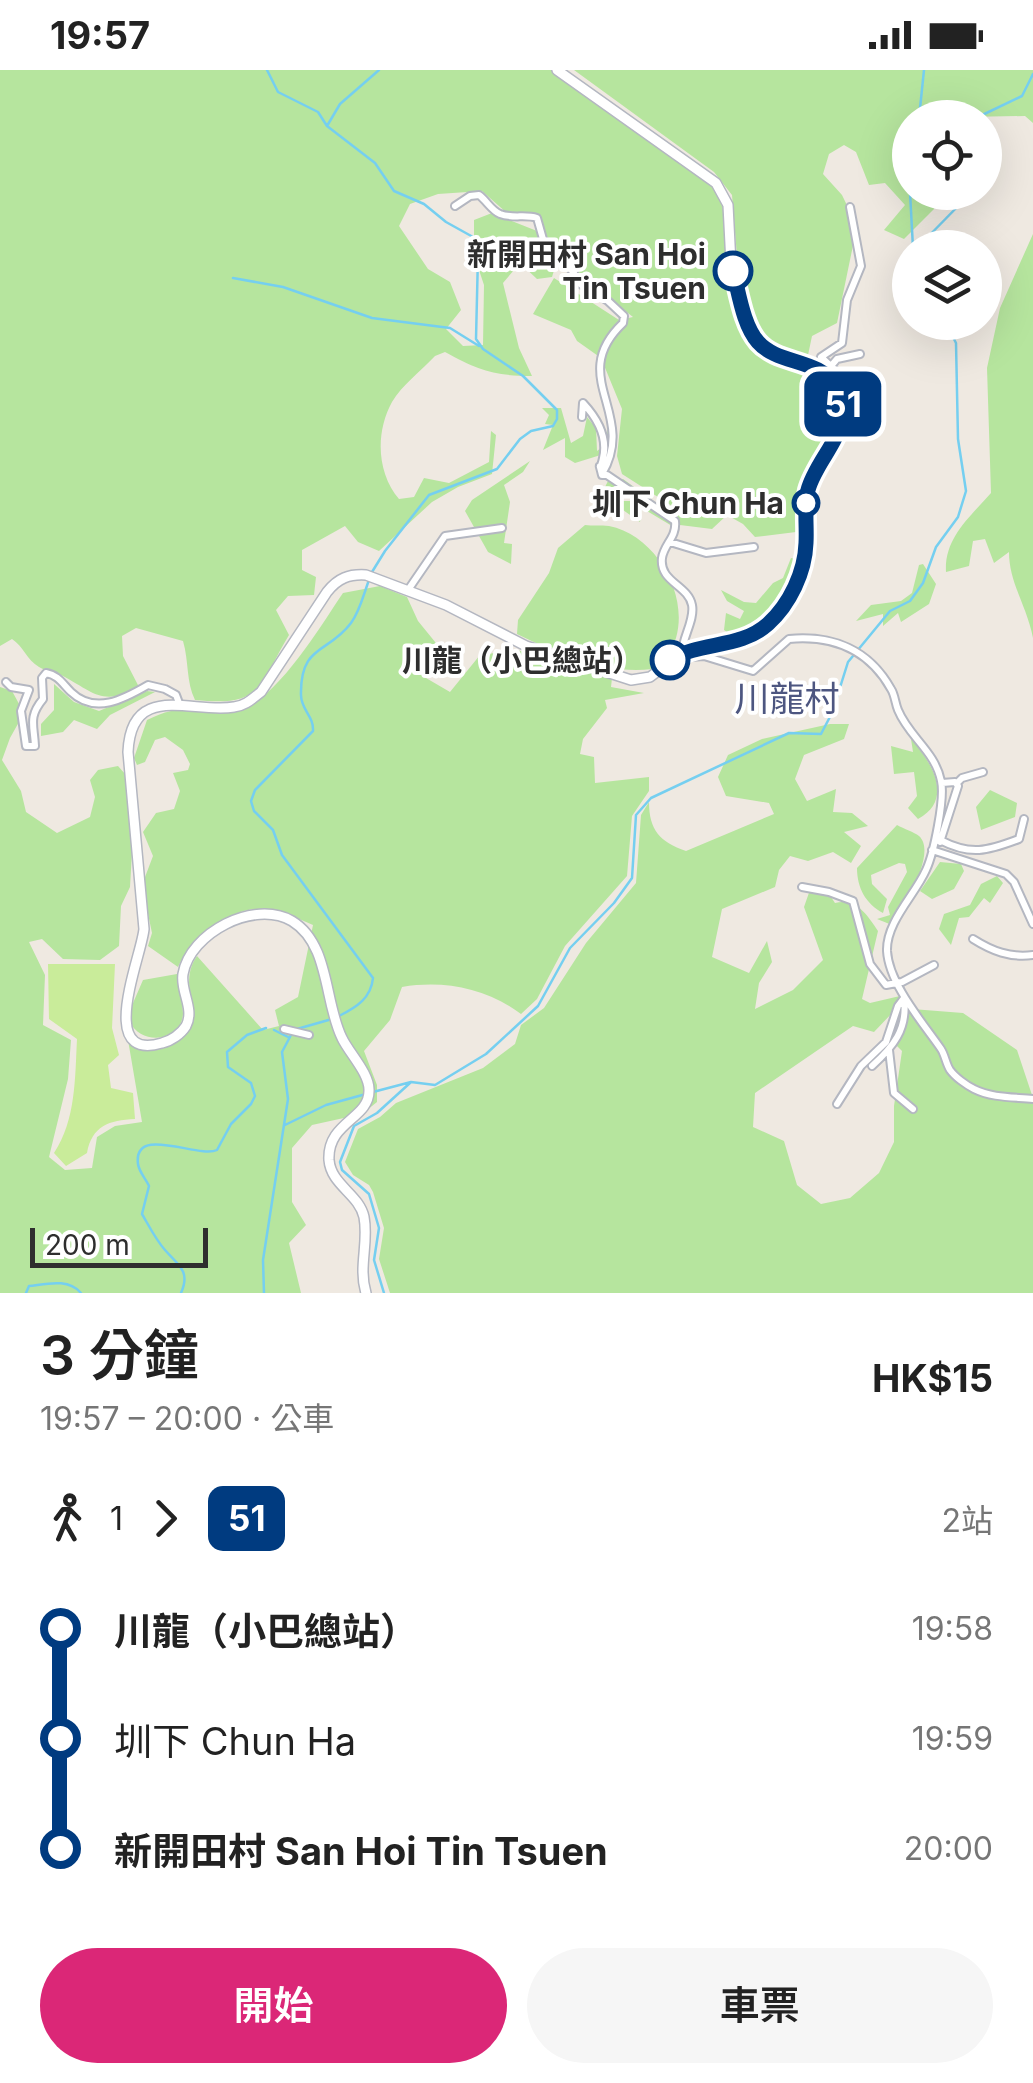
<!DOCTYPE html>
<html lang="zh-TW">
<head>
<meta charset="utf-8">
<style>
  body { margin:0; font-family:Inter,"Noto Sans TC",sans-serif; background:#f6f6f6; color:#222; height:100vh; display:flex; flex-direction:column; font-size:38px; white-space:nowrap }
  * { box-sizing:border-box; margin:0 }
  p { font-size:32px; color:#767676 }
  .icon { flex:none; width:55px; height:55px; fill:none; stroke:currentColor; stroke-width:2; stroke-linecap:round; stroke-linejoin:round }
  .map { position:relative; height:1223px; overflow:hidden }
  .side { display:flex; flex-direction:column; background:#fff; flex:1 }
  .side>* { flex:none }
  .badge { padding:0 20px; border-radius:15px; font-size:35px; line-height:65px }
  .controls { position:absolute; left:892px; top:30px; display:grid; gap:20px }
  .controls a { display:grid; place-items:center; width:110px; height:110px; border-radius:50%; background:#fff; box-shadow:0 10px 40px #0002; font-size:50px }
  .scale { position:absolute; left:30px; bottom:25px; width:178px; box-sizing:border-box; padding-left:10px; border:5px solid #2e2e2e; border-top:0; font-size:28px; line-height:35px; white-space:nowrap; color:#2e2e2e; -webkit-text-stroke:8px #fff; paint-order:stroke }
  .map>.badge { position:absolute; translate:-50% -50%; box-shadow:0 0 0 5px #fff }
  .legs { display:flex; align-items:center; gap:15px; height:110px; padding:0 40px; font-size:32px }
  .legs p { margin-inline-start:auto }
  .head { display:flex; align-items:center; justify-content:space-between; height:170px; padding:0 40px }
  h1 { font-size:55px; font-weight:600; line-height:75px }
  .button { display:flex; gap:20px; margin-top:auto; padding:20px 40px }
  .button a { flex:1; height:115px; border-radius:60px; background:#db2777; color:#fff; font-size:40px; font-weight:600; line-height:115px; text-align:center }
  .button a+a { background:#f6f6f6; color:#222 }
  ul { padding:0 40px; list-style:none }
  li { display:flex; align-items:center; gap:35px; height:110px; font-size:38px }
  li i { display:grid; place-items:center; width:15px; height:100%; margin:0 12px; background:currentColor }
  li i::after { content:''; width:25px; height:25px; margin:-12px; border:8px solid; border-radius:50%; background:#fff }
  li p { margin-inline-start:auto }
  li:first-child i { background:linear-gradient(#0000 50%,currentColor 0) }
  li:last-child i { background:linear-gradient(currentColor 50%,#0000 0) }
  .status { display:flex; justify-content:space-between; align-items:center; height:70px; padding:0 50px; background:#fff; direction:ltr }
  .status svg { height:28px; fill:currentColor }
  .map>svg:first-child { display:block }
  .green { fill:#b6e59e }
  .pitch { fill:#c9ec9a }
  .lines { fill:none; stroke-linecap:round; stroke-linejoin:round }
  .stream { stroke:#75cff0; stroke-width:2.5 }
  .street-casing { stroke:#b4b7c1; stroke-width:10 }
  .secondary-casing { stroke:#b4b7c1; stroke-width:12 }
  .street { stroke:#fff; stroke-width:6 }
  .secondary { stroke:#fff; stroke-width:9 }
  .line-1-casing { stroke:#fff; stroke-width:22 }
  .line-1 { stroke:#003b80; stroke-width:15 }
  .stop-1-dot { fill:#fff; stroke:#003b80; stroke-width:5 }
  .labels { text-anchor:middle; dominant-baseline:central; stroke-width:8; stroke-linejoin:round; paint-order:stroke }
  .stop-label { font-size:30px; font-weight:bold; fill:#2e2e2e; stroke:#fff; text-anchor:end }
  .quarter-label { font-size:35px; fill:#4d5680; stroke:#fff }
</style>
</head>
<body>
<div class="status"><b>19:57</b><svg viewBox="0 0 49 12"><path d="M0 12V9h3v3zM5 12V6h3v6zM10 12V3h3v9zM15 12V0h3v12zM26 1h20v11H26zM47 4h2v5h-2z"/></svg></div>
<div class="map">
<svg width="1033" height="1223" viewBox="0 0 1033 1223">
  <rect width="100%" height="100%" fill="#efe9e1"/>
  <!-- green -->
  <path class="green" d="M0 0H556L707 110C732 138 721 156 727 190 730 214 740 242 750 264 764 298 819 297 842 331L838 354 804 412 796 462 755 467 743 454 727 445 712 459 680 455 672 436 622 404 617 386 622 339 601 288 577 271 571 260 533 244 554 208 619 250 633 247 601 222V209L586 214 569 186 548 169 539 145 508 144 482 121 438 124 410 134 399 156 428 199 450 212 461 240 446 259 463 276 483 275 484 215 474 185V150L492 143 537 161 556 194 552 207 537 209 520 193 503 213 519 278 532 306C494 306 478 300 445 282L435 286C422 300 402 315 392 332 375 363 377 403 399 429L414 427 424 408 449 413 489 392 491 361 496 365 492 404 458 417 432 432 379 481 358 472 345 456 302 480V500L316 507 314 525 288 526 276 540 289 565C258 617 262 637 195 630 186 612 189 591 183 571L136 558 122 566 123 586 140 619C99 635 97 624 61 605 54 601 45 601 39 597 27 590 23 576 12 569L0 576Z
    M574 0H1033V53L1025 46 910 48V122L938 123 934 139 904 169 884 160 905 135 885 113 869 115 856 82 844 75 829 84 823 104 842 125 857 156 837 253 812 266 807 290 771 275 760 262 737 186 732 125 714 102Z
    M1033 164V568C1027 536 1009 513 1009 482L994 493 985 469 973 471 969 496 946 502C944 468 970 447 991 423L987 298 1000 238Z
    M542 338H561L571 373 583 366 587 347 596 358 597 381 606 374 608 355 611 367 607 383 575 393 565 387V368L543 380 553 355 545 354 549 345Z
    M530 391 523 402 504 415 510 432 504 473 512 474 511 494 488 482 465 441 472 430Z
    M612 403 613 415 623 409 659 435 672 456 642 438 640 452 623 440 621 431H632L624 420 605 417Z
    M585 455C592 456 601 455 609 456 655 465 689 523 676 568 673 579 659 590 652 599 608 605 557 584 517 564L518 550 549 503 558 478Z
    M791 488 800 490C792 527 765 550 734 567L724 560 726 543 740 549 744 541 727 531 721 520 744 532 756 533 773 513 783 508Z
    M923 494 936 514 929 534 901 552 898 543 883 556V544L856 551 871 535 901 531 912 523 919 495Z
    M380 516 407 527 418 551 440 578 426 608 450 622 480 585 517 580 612 608 611 617 644 623 605 630 607 638 583 669 580 684 594 687 595 713 649 707V721L632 746 627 806 565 876 537 929 521 944C486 918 444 910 402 917L390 950 364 981 377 1015V1032L362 1044 312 1055 292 1078V1132L306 1155 289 1173 301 1223H0V617L12 621 24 643 10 668 2 690 21 721 26 742 57 763 90 747 95 727 90 710 98 700 118 696 126 705 132 782 130 817 121 836 119 876 100 890 63 889 42 869 29 872 45 905 43 955 71 970 68 1009 49 1087 65 1100 92 1098 97 1067 115 1056 142 1052 128 970C139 979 152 983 166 977 216 959 173 919 197 886L263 960 279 956 275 940 298 927 313 855C265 833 243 831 203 866 193 876 184 884 178 897L148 876 152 863 142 815 153 786 143 762 156 743 174 739 180 721 173 703 188 700 190 694 183 680 165 667 155 670 145 692 137 695 134 688 147 650C187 631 193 643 232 641 272 639 321 555 343 523Z
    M54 614 74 632 99 641 147 621 155 622 110 645 97 659 74 650 63 662 41 666V654L54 640Z
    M830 654H849L844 669 804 685 795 709 807 731 836 719 833 742 852 743 868 756 844 762 861 776 851 793 833 782 808 791 790 786 779 800 775 817 722 839 712 887 749 903 767 871 772 892 759 913 755 939 793 920 823 890 804 837 811 817 827 821 835 833C857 828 867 845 878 861L862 929 870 933 900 926 894 941 874 962 853 956 755 1023 753 1057 784 1071 797 1115 821 1134 850 1128 879 1103 894 1072V1036L902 981 885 964 912 939 963 943 1017 980 1033 1028V1223H390L379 1189 384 1158 373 1122 369 1115 353 1105 345 1092 358 1059 380 1047 396 1033 483 998 515 974 521 955 544 938 586 873 636 813 641 745 649 732C649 760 660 772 686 781L774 744 769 733 726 726 718 707 728 685 762 669Z
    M911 669C931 691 955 729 918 749L908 738 917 726 914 702 894 704 891 676 913 682Z
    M990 720 1017 733 1015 747 981 760 976 737Z
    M897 755C904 759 914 762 919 766 938 783 902 839 892 855L877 849 890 845 888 837 907 802 905 794 899 793 871 805 872 814 887 829 883 843C866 834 857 818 857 798Z
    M940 792 961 794 964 801 954 819 932 829 920 821Z
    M997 806 1003 813 990 833 984 828 969 847 959 848 951 875 939 859 944 844 970 835 981 814Z
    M177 904C177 918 183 931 183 944 181 973 140 975 130 952V940L143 910Z"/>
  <!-- pitch -->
  <path class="pitch" d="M48 894H115L112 958 119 985 108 995 111 1018 133 1023 135 1049C109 1050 92 1056 87 1083L66 1096 54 1083C76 1050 75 1008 77 969L49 949Z"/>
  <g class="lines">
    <!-- stream -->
    <path class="stream" d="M267 0 278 22 318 42 327 56 375 93 394 121 424 134 446 152 473 167 478 185 476 269 483 279 523 306 557 340V349L553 356 531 361 520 369 497 399 429 425 385 481 372 502
      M919 48 924 0
      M976 48 1022 26 1033 4
      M327 56 340 34 379 0
      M910 93V119
      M910 122 913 178
      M917 178 965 129V122
      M233 208 283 217 372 248 450 258 479 276
      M339 946C357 937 371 928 373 908L282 785 273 760 254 741 251 731 255 720 313 661C314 646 301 640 301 625 300 574 328 584 351 553 360 541 364 523 369 510
      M297 959 332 949
      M274 960 288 967
      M373 1022 411 1012 435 1015 486 984 538 936 570 878 614 833 632 808 636 745 651 728 789 663 821 664 832 643 848 592 890 541 910 531 923 513 936 477 958 447 966 421 958 369 956 273 945 252
      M285 1055 326 1035 366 1024
      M26 1223 29 1216C47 1214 68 1208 81 1223
      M181 1223C191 1201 178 1195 165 1180 156 1170 149 1156 142 1144L149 1116C146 1109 139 1102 138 1094 133 1054 199 1089 217 1080L231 1054 251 1034 255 1026 251 1013 228 997 227 982 247 965 266 958
      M264 1223 263 1190 288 1029 282 982 291 965
      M384 1223 374 1190 379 1158 369 1124 342 1100 340 1092 354 1056 377 1043 410 1013"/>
    <!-- street casing -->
    <g class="street-casing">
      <path id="street" d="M455 136 470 126 479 125C487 131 491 140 500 144 513 149 525 144 537 148L543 169 574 203 572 209 608 231 624 246 623 253C566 307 638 343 602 404
        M831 296 837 289 860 284
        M840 320 834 299 821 287 842 273 847 230 861 196 850 137
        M582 347 583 333C596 347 608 367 603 388 600 404 598 388 602 405H607L675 451C677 467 664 474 662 488 659 512 688 515 692 535 695 550 682 568 682 583L690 587 704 586 753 601 789 569C833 565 869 580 891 619 895 625 895 633 898 640 909 667 935 681 941 711 945 728 934 783 926 800 915 825 886 852 887 881 889 914 923 953 941 979 945 985 946 994 950 1000 955 1007 966 1015 974 1019 992 1028 1013 1027 1033 1029
        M670 472 706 483 754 477
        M408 520 445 466 502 458
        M6 612 11 617 29 620 21 641 26 676H35C34 655 28 647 43 629L42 608 46 603C58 605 62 613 71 622 95 645 124 629 148 615L165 619 176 625 179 633
        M957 713 962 708 983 702
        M940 770C971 786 987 781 1019 769L1024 749
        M940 772 958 716 955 712 942 713
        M932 780 1006 804 1014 812 1033 854
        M802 817 829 822 853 831 870 894 886 915 902 912 934 895
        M973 869C992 881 1010 888 1033 885
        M284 959 309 965
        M889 980 894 1023 913 1039
        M872 996C893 977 908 959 904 929
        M837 1034 861 996 886 972 898 936 904 928"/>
    </g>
    <!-- secondary casing -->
    <g class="secondary-casing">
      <path id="secondary" d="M366 1223C358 1197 369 1173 364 1147 359 1124 331 1115 329 1090 327 1052 369 1049 369 1021 370 1004 349 983 342 968 324 932 330 874 292 851 254 829 190 863 183 904 180 921 195 939 186 956 181 964 171 971 162 973 95 993 142 885 144 859L128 682C131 611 192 644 234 637 245 636 252 629 261 622L327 522C338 508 349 504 366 505L446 535 526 576 631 610 650 607 682 583 744 569 773 550 801 502 806 483 808 420 815 402 840 360 843 336 839 321 825 304 768 280 755 268 731 194 728 135 716 113 557 0"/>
    </g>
    <!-- street -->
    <use href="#street" class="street"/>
    <!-- secondary -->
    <use href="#secondary" class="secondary"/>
  </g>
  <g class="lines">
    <!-- line-1 casing -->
    <g class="line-1-casing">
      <path id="line-1" d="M670 590C701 571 740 579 768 554 790 534 805 502 806 473 807 455 804 437 808 420 817 385 861 354 836 316 818 288 778 295 758 272 743 255 739 223 733 201"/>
    </g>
    <!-- line-1 -->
    <use href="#line-1" class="line-1"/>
  </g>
  <!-- markers -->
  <g class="stop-1-dot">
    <circle cx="733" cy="201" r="18"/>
    <circle cx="806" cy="433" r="12"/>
    <circle cx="670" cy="590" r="18"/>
  </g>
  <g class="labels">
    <!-- stop labels -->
    <g class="stop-label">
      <text x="706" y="184">新開田村 San Hoi<tspan x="706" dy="34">Tin Tsuen</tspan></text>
      <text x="784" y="433">圳下 Chun Ha</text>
      <text x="642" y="590">川龍（小巴總站）</text>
    </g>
    <!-- quarter labels -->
    <g class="quarter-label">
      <text x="787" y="628">川龍村</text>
    </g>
  </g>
</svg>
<div class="controls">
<a><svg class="icon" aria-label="locate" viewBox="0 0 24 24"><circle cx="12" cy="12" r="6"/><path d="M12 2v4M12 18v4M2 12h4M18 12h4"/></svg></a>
<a><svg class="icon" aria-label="layers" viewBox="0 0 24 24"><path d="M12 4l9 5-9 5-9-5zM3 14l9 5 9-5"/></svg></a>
</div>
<div class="scale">200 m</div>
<b class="badge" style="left:843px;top:334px;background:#003b80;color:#fff">51</b>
</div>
<section class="side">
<div class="head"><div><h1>3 分鐘</h1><p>19:57 – 20:00 · 公車</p></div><b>HK$15</b></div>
<div class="legs"><svg class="icon" aria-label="walk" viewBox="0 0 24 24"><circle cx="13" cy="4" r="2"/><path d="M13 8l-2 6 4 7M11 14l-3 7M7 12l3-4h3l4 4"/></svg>1<svg class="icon" aria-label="forward" viewBox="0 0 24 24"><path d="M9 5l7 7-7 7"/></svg><b class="badge" style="background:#003b80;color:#fff">51</b><p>2站</p></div>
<ul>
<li><i style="color:#003b80"></i><b>川龍（小巴總站）</b><p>19:58</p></li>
<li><i style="color:#003b80"></i><span>圳下 Chun Ha</span><p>19:59</p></li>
<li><i style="color:#003b80"></i><b>新開田村 San Hoi Tin Tsuen</b><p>20:00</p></li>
</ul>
<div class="button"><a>開始</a><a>車票</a></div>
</section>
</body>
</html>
